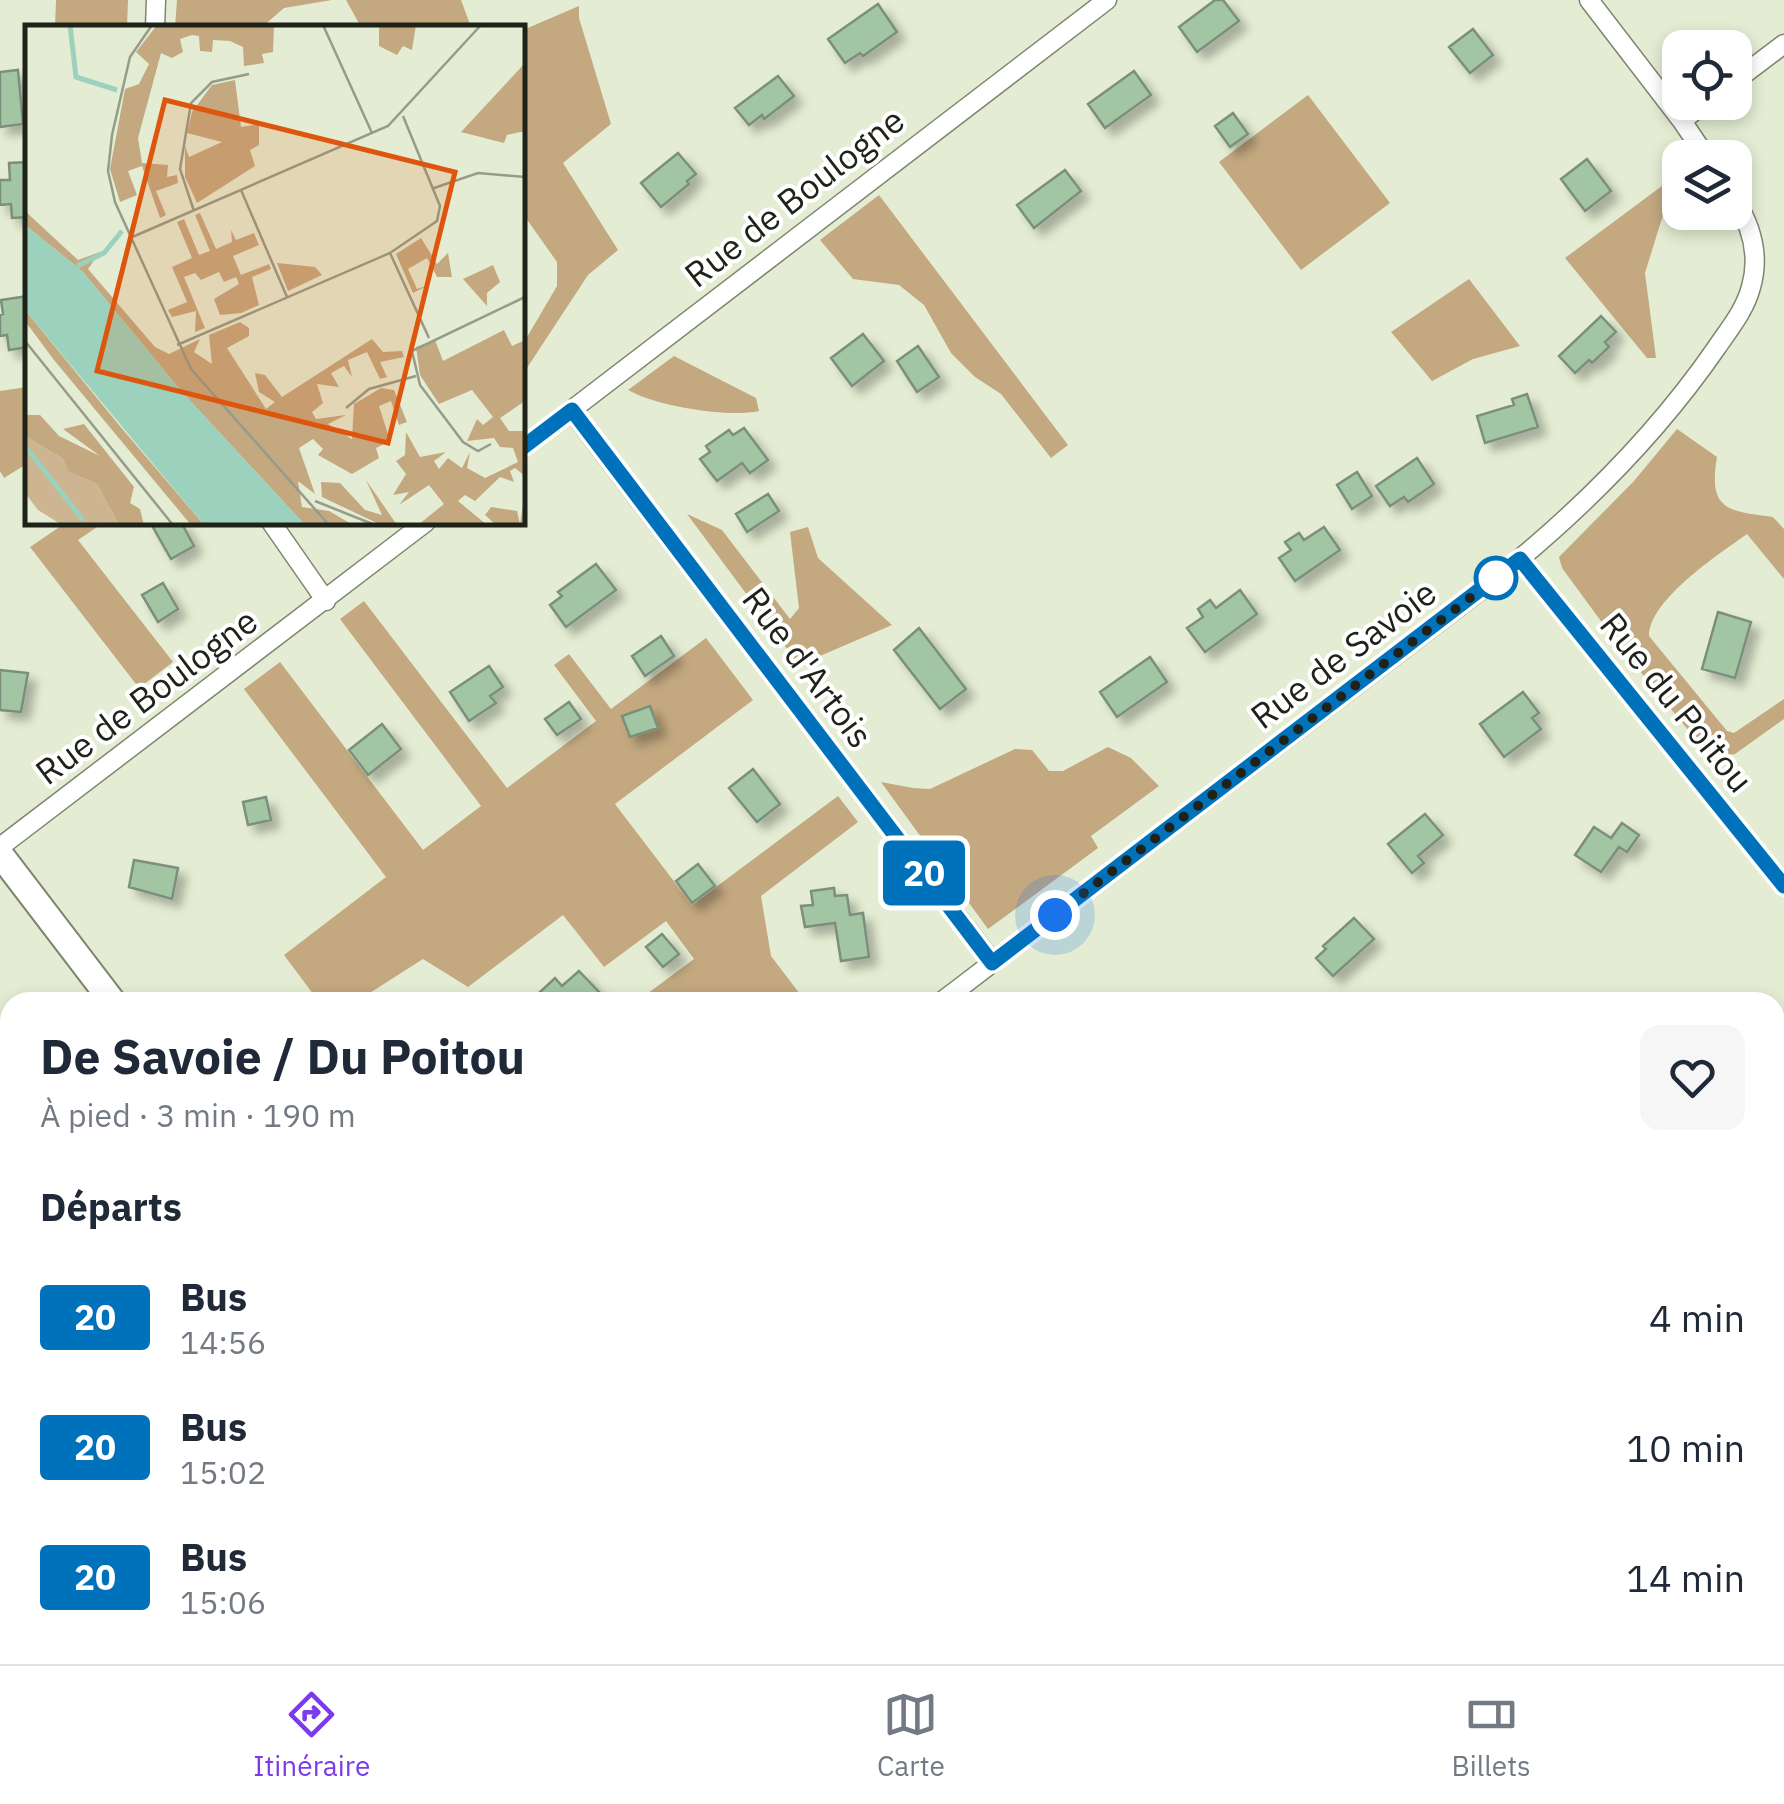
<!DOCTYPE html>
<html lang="fr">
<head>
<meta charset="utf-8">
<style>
  body { margin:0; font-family:"IBM Plex Sans",sans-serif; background:#f6f6f7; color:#1f2937; height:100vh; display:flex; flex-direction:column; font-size:38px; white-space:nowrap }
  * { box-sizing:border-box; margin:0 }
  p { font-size:32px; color:#747a83 }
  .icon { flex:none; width:55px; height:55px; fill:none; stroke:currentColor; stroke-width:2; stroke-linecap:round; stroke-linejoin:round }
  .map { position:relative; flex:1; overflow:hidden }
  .panel { position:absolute; left:0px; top:992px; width:1785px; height:672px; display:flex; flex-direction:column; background:#fff; border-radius:30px 30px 0 0; box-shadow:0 5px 15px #0003 }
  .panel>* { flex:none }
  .badge { padding:0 20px; border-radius:8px; font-size:35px; line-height:65px }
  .controls { position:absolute; left:1662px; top:30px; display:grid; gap:20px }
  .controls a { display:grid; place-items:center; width:90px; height:90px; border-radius:20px; background:#fff; box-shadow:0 5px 15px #0003; font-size:50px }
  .you { position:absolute; width:50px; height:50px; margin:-25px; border:8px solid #fff; border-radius:50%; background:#1a73e8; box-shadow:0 0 0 15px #1a73e833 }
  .map>.badge { position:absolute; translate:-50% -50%; box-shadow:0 0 0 5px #fff }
  h2 { padding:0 40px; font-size:38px; line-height:90px }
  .round { display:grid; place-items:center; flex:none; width:105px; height:105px; border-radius:20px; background:#f6f6f7 }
  .summary { display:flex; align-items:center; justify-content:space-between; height:170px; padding:0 40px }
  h1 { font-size:48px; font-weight:700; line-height:75px }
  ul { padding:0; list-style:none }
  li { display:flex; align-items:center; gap:30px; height:130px; padding:0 40px }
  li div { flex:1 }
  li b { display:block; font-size:38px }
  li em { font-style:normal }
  li .badge { min-width:110px; font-weight:700; text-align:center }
  .tab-bar { display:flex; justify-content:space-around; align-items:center; height:140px; border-top:2px solid #e0e1e3; background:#fff; font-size:28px; color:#747a83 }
  .tab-bar a { display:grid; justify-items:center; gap:5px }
  .tab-bar .active { color:#7c3aed }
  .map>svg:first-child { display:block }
  .forest { fill:#c3a880 }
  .water { fill:#9cd2bd }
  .building { fill:#a2c6a3; stroke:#7b8f7c; stroke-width:2.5; filter:url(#shadow) }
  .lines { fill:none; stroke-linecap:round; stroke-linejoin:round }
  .street-casing { stroke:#7e866e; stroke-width:21 }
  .secondary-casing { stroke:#7e866e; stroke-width:29 }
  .street { stroke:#fff; stroke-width:18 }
  .secondary { stroke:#fff; stroke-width:25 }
  .line-casing { stroke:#fff; stroke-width:22 }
  .line { stroke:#0072bc; stroke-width:15 }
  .walk { stroke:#1f2219; stroke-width:10; stroke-dasharray:0 18 }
  .stop-dot { fill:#fff; stroke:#0072bc; stroke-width:5 }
  .labels { text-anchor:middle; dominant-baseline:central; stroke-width:8; stroke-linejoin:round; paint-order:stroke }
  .street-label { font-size:35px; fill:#1f2219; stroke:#fff }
  .inset-river { fill:none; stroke:#9cd2bd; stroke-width:5 }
  .inset-road { fill:none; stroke:#959c89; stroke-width:2.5 }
  .view { fill:#de560d; fill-opacity:0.15; stroke:#de560d; stroke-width:5 }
  .inset-edge { fill:none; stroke:#1f2219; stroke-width:5 }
</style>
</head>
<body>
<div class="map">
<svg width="1784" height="1664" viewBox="0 0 1784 1664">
  <defs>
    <filter id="shadow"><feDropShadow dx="8" dy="8" stdDeviation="5" flood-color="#0004"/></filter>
  </defs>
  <rect width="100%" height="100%" fill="#e4edd3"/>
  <!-- forest -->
  <path class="forest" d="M56 0H128L127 27H55Z
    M177 0H332L284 8 262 27H175Z
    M346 0H461L471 27H361Z
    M579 6V18L611 124 563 163 618 250 588 275 523 374V344L557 286V262L523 214V30Z
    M1308 95 1390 203 1301 270 1219 162Z
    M1670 180 1673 183 1645 273 1656 358H1647L1565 258Z
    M879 195 1068 445 1051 458 1001 394 975 377 951 353 924 305 899 285 853 279 820 240Z
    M1469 279 1520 346 1473 359 1432 381 1391 332Z
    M674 356 756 398 759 411C727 418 656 406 628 390Z
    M27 387V467L25 465 4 478 0 471V391Z
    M1677 429 1717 457C1708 510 1727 511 1773 517L1784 529V579L1747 534C1719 554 1649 600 1649 636L1727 731 1734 733 1784 699V719L1735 754 1711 758 1617 643 1562 568 1559 557 1634 481Z
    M687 514 722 530 790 619 799 608 790 532 808 527 818 558 892 625 799 665Z
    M60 523H103L78 540 173 662 139 688 30 547 61 526Z
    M364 601 507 788 596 721 554 665 569 654 611 709 706 638 753 700 615 804 692 905 838 796 858 822 761 896 771 956 806 1002H636L694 959 666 921 604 967 563 915 468 987 423 959 362 998 364 1002H319L284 955 386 877 244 689 280 662 423 850 481 806 340 619Z
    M1108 747 1131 758 1159 786 1091 836 1098 848 988 929 881 782 913 788 930 789 1015 749 1032 750 1049 771H1063Z
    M1775 1619 1784 1633V1650L1769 1664H1575V1655H1775Z
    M510 1655H1436L1448 1664H517Z"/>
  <!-- water -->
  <path class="water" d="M0 1292 10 1300V1655H510L517 1664H0Z"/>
  <!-- building -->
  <path class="building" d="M1215 0H1223L1239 21 1197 52 1179 27Z
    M878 4 897 32 863 56 860 53 845 63 828 39Z
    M1473 29 1493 55 1470 73 1449 47Z
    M18 70 23 124 0 127V72Z
    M1134 71 1151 95 1105 128 1088 104Z
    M778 76 794 96 764 119 762 115 749 125 735 108Z
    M1233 113 1248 134 1230 147 1215 126Z
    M678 153 696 174 687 181 689 184 661 207 641 183Z
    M1587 159 1611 191 1585 211 1561 179Z
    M28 162V217L12 218 11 204 0 205V180H10L9 163Z
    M1065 170 1081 191 1034 228 1017 205Z
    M28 296V347L9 350 7 335 0 336V315L3 314 1 300Z
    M1601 316 1616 332 1605 342 1609 347 1592 363 1589 360 1575 373 1559 356Z
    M863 334 884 361 852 386 831 358Z
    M918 346 939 377 917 392 897 361Z
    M1527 394 1538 427 1485 443 1477 416 1514 405 1512 399Z
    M744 428 768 460 750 473 742 463 717 481 700 459 710 452 706 446 729 430 733 435Z
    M1417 458 1434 484 1408 502 1404 497 1390 506 1376 486Z
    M1357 472 1372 496 1352 509 1337 485Z
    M768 494 779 511 747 532 736 514Z
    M150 522H181L194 546 171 559Z
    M1324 527 1340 550 1295 581 1279 558 1291 550 1285 542 1299 533 1304 540Z
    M596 564 616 590 566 627 550 605 562 596 558 592Z
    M163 583 178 609 158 622 142 595Z
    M1240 590 1257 614 1205 652 1187 628 1203 617 1198 609 1210 600 1216 608Z
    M1718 612 1751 622 1735 678 1702 669Z
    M919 628 966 689 940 709 894 650Z
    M661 636 674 656 645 676 632 656Z
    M1150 657 1167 682 1117 717 1100 692Z
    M489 666 503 687 490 696 496 703 469 721 450 692Z
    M0 670 28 673 21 712 0 710Z
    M1523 692 1539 713 1532 718 1541 729 1504 757 1480 724Z
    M569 702 581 719 557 735 545 719Z
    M650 706 658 728 630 737 622 716Z
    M382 724 401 749 368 775 349 750Z
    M753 769 780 804 757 822 729 788Z
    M266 797 271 820 248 825 243 802Z
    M1425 814 1443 835 1418 856 1424 863 1412 873 1388 844Z
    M1622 823 1639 835 1627 852 1619 847 1601 872 1575 855 1594 827 1611 838Z
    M134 860 178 868 172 899 129 887Z
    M698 864 715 886 692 903 676 881Z
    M834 888 835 896 847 895 850 915 863 913 869 957 841 961 835 923 805 927 801 906 813 905 811 891Z
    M1354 918 1374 939 1333 976 1316 958 1326 949 1323 946Z
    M662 934 679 954 663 967 646 947Z
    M579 971 599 992 588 1002H545L547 1000 540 992 555 978 562 986Z"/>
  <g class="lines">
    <!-- street casing -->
    <g class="street-casing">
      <path id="street" d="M1589 0 1682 121 1707 158
        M155 28 156 0
        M1735 81 1784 44
        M1682 121 1706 102
        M571 410 993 963
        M522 448 1107 0
        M271 522 326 601
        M1520 559 1784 886
        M0 847 426 522
        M941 1002 1494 580C1579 512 1655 437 1717 347 1730 328 1745 310 1751 287 1760 256 1752 227 1735 200
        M1775 1272 1784 1267"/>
    </g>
    <!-- secondary casing -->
    <g class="secondary-casing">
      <path id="secondary" d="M0 854 113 1002
        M712 1655 724 1664"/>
    </g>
    <!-- street -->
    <use href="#street" class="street"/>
    <!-- secondary -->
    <use href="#secondary" class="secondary"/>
  </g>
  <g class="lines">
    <!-- line casing -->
    <g class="line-casing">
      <path id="line" d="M522 448 572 410 992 963 1520 559 1784 886"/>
    </g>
    <!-- line -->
    <use href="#line" class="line"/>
    <!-- walk -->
    <path class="walk" d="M1055 915 1496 578"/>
  </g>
  <!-- markers -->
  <circle class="stop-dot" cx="1496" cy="578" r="20"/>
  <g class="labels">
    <!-- street labels -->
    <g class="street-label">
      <text transform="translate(794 197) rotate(-38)">Rue de Boulogne</text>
      <text transform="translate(1343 654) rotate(-37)">Rue de Savoie</text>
      <text transform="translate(808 667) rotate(53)">Rue d'Artois</text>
      <text transform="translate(146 696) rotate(-37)">Rue de Boulogne</text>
      <text transform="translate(1677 702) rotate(51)">Rue du Poitou</text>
    </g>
  </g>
  <!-- overview -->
  <g transform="translate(25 25)">
    <rect width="500" height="500" fill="#e4edd3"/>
    <path d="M0 411 37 433 44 447 72 459 94 500H37L13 485 0 468Z" fill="#cdb592"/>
    <path d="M132 0H249L248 27 237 29 239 38 219 41 218 22 205 16 188 15 187 27 175 26 174 11 167 10 155 14 158 27 147 33 136 28 113 113 117 138 143 140 142 152 152 150 153 158 131 166 141 190 135 193 117 141 103 146 112 170 95 177 85 144 100 64 114 59 124 39 111 27ZM354 0H391L387 25 378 21 372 30 354 21ZM500 38V106L482 110 479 118 436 107ZM210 55 216 102 234 99V120L225 125 230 141 172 178 160 152V121L164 132 197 117 162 108 167 87 187 60ZM0 186 53 235 75 227 63 244 130 322 144 329 175 314 169 327 187 339 184 310 215 297 224 303V311L202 323 241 384 250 377 234 367 230 348 240 350 257 372 347 314 358 327 377 326 379 332 355 337 362 352 355 354 342 327 323 335 327 352 319 341 306 348 314 362 292 359 298 378 287 387 291 394 321 390 303 399 327 414 329 379 356 363 369 365 382 397 374 400 366 376 354 381 365 416 351 423 354 433 327 449 293 430 298 424 288 414 274 423 290 469 273 456 277 482 304 486 328 500H280L157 367 57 246 0 200ZM175 188 191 224 207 217 206 205 211 215 229 208 234 220 208 231 216 250 244 239 246 244 227 252 234 280 216 288 195 290 189 274 214 259 211 252 199 257 194 247 176 255 170 248 159 252 180 303 170 307 171 286 147 292 143 285 162 277 147 242 167 233 152 197 159 194 174 230 185 226 170 190ZM396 213 412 239 423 228 427 252H412L402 233 383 244 392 264 404 260 388 268 371 229ZM252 238 290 242 297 250 263 266ZM468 240 475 257 462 268V281L438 254ZM0 285 94 400 179 500H166L29 335 0 296ZM479 305 487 321 498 316 500 306V376L475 393 484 406H500V451L490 443 485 446 489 457 475 452 450 476 440 470 433 476 462 500H393L419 479 404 460 374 480 384 467 368 470 381 449 371 436 380 430 381 407 395 432 421 427 409 436 414 444 423 433 437 443 445 427 442 443 460 453 493 437 488 423 475 422 469 413 442 416 452 394 458 400 468 392 447 365 414 379 395 350 391 322 410 315 418 336ZM0 390H15L34 411 75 431 38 404 59 399 109 462 105 478 115 484 119 500H94L72 459 44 447 37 433 0 411ZM341 455 372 500H356L297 472 296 457 315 458 340 485 357 490ZM500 468V500H471L460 490 466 482 492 486 495 499Z" fill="#c3a880"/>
    <path d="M0 200 57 246 157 367 280 500H179L0 285Z" fill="#9cd2bd"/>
    <path class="inset-river" d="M45 0 51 52 92 65M52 241 79 228 97 206M0 421 58 495"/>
    <path class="inset-road" d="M127 0 105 32 87 110 83 146 90 177 166 344 304 500M298 0 347 108M409 163 453 148 500 152M216 165 262 272M169 186 155 144 166 78 187 57 224 49M105 213 363 101 456 0M365 228 404 313M0 316 148 500M152 320 365 228 412 196 415 181 378 91M321 383 344 364 391 351M466 419 453 426 438 417 395 360 387 326 500 272M290 476 350 500"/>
    <path class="view" d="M140 75 430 147 363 418 72 346Z"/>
    <rect width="500" height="500" class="inset-edge"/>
  </g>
</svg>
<div class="controls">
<a><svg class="icon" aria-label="locate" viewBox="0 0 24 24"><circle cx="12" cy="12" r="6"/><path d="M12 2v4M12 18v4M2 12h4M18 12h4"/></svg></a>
<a><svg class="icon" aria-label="layers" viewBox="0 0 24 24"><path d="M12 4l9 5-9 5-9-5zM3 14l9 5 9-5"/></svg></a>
</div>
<div class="you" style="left:1055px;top:915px"></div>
<b class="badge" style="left:924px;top:873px;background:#0072bc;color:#fff">20</b>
<section class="panel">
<div class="summary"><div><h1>De Savoie / Du Poitou</h1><p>À pied · 3 min · 190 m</p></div><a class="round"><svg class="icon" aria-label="heart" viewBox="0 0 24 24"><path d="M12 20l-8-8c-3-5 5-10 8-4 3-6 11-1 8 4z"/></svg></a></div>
<h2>Départs</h2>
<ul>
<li><span class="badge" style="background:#0072bc;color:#fff">20</span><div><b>Bus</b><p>14:56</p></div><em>4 min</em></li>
<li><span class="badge" style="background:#0072bc;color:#fff">20</span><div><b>Bus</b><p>15:02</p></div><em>10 min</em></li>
<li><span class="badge" style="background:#0072bc;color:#fff">20</span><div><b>Bus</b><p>15:06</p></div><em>14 min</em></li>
</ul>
</section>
</div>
<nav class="tab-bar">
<a class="active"><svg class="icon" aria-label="directions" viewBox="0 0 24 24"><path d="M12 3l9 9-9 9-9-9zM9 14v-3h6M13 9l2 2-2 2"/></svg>Itinéraire</a>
<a><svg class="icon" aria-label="map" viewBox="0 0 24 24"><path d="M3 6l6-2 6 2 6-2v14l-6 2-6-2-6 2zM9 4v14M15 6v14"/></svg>Carte</a>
<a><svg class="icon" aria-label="tickets" viewBox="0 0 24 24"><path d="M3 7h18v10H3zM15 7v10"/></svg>Billets</a>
</nav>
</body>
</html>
